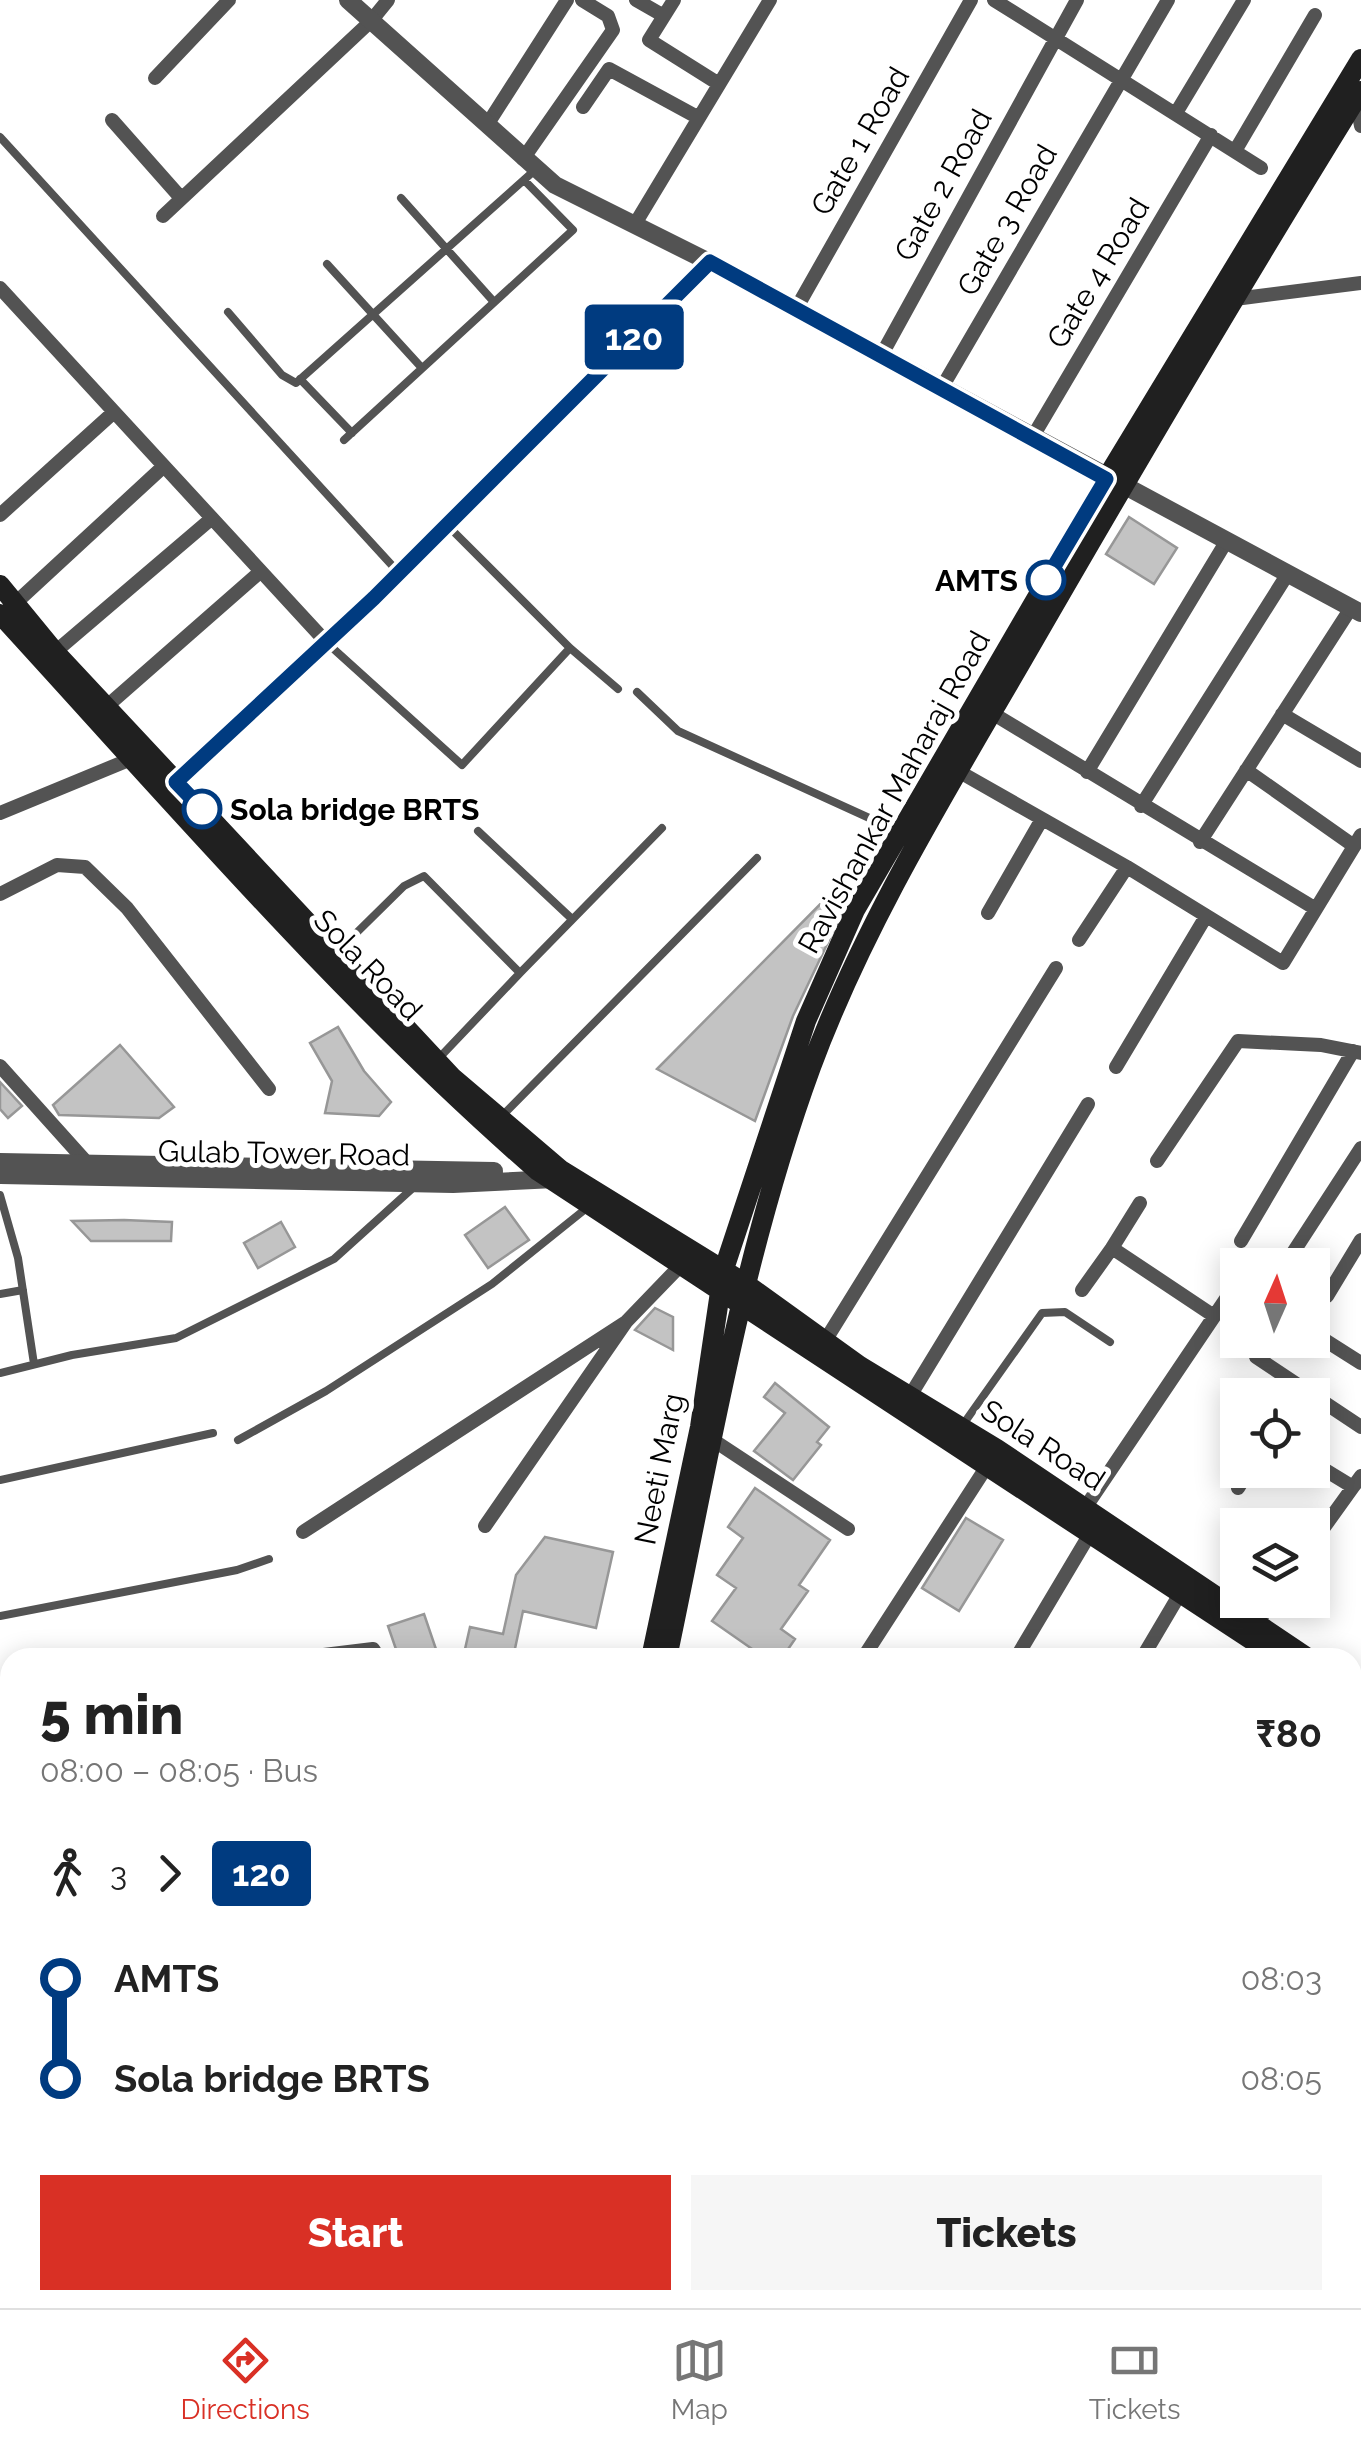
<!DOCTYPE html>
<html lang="en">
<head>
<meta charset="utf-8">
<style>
  body { margin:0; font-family:Raleway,sans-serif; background:#f6f6f6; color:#222; height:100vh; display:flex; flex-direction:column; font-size:38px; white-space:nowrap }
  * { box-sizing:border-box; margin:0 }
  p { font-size:32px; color:#767676 }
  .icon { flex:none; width:55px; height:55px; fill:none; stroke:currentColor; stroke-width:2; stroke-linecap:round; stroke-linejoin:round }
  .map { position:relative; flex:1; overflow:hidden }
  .side { position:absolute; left:0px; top:1648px; width:1362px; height:662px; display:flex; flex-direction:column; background:#fff; border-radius:30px 30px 0 0; box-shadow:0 5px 25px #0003 }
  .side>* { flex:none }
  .badge { padding:0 20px; border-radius:8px; font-size:35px; line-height:65px }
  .needle { width:65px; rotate:3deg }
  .tools { position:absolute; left:1220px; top:1248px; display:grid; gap:20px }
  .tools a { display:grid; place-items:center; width:110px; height:110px; border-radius:0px; background:#fff; box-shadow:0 5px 25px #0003; font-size:50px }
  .map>.badge { position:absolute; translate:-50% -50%; box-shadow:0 0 0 5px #fff }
  .legs { display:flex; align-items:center; gap:15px; height:110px; padding:0 40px; font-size:32px }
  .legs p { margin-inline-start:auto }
  .overview { display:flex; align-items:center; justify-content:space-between; height:170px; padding:0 40px }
  h1 { font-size:55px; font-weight:800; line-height:75px }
  .primary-button { display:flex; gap:20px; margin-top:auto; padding:20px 40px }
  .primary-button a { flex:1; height:115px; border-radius:0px; background:#d93025; color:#fff; font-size:40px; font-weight:800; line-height:115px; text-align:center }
  .primary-button a+a { background:#f6f6f6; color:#222 }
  ul { padding:0 40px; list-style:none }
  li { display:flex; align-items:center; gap:35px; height:100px; font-size:38px }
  li i { display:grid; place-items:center; width:15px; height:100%; margin:0 12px; background:currentColor }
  li i::after { content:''; width:25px; height:25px; margin:-12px; border:8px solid; border-radius:50%; background:#fff }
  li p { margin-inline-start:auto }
  li:first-child i { background:linear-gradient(#0000 50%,currentColor 0) }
  li:last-child i { background:linear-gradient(currentColor 50%,#0000 0) }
  .dock { display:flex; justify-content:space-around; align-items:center; height:140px; border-top:2px solid #e0e0e0; background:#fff; font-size:28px; color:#767676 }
  .dock a { display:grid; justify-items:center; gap:5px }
  .dock .on { color:#d93025 }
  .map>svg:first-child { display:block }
  .building { fill:#c3c3c3; stroke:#979797; stroke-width:2.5 }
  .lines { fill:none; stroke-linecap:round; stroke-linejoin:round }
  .service { stroke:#535353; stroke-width:8 }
  .minor { stroke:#535353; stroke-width:14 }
  .tertiary { stroke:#535353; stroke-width:18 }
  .secondary { stroke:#202020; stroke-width:20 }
  .line-1-casing { stroke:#fff; stroke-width:22 }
  .line-1 { stroke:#003b80; stroke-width:15 }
  .stop-1-dot { fill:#fff; stroke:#003b80; stroke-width:5 }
  .labels { text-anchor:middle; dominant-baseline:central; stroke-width:10; stroke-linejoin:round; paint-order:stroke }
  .street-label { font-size:30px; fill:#000; stroke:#fff }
  .stop-label { font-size:30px; font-weight:bold; fill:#000; stroke:#fff; text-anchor:end }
</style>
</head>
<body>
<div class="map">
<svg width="1361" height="2308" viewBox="0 0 1361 2308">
  <rect width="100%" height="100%" fill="#fff"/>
  <!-- building -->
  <path class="building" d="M1129 517 1177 548 1154 584 1106 554Z
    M852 872 859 877 793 1016 755 1121 657 1069Z
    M338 1027 364 1071 391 1102 379 1116 325 1113 332 1081 310 1043Z
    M120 1045 174 1107 159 1118 59 1115 53 1105Z
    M0 1082 22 1106 8 1118 0 1109Z
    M505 1207 529 1240 488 1268 465 1235Z
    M124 1220 172 1222 171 1241H91L72 1221Z
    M281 1222 295 1247 258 1268 244 1243Z
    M655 1308 673 1317V1350L635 1330Z
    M775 1383 829 1427 817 1442 821 1445 793 1480 754 1451 785 1413 764 1397Z
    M755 1488 830 1540 799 1585 808 1591 781 1629 795 1639 782 1658H765L712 1621 736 1588 717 1575 743 1538 728 1527Z
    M966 1518 1003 1540 959 1611 922 1588Z
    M545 1537 613 1552 596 1628 523 1611 513 1658H463L470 1627 503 1634 516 1575Z
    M424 1614 439 1658H399L388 1626Z"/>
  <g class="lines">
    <!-- service -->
    <path class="service" d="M0 137 399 573
      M401 198 494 302
      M327 264 421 367
      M228 312 282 375 296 383 535 170
      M300 379 352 433
      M344 440 573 230 525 181
      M448 526 570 648 618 689
      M327 643 462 765 570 648
      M637 692 678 731 900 832
      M478 831 572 919
      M336 953 404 886 424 876 520 973 440 1057
      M520 973 662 828
      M500 1118 757 858
      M0 1195 18 1258 34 1364
      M0 1294 23 1290
      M0 1373 72 1355 176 1338 334 1259 415 1186
      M962 1426 1042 1313 1065 1312 1110 1342
      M238 1440 326 1391 492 1284 588 1207
      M0 1480 213 1433
      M0 1616 237 1570 269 1559
      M607 2308 610 2300"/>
    <!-- minor -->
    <path class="minor" d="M636 0 664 16 674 0
      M994 0 1261 168
      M664 16 649 40 719 84
      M155 78 229 0
      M1356 99 1361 126
      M583 107 609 69 699 118
      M1176 113 1244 0
      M112 120 181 198
      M487 125 567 0
      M1235 151 1315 15
      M523 159 613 30 608 16 582 0
      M163 216 371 21 388 0
      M635 224 770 0
      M0 288 327 643
      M1235 299 1361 283
      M796 309 971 0
      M881 356 1077 0
      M941 389 1168 0
      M1032 438 1211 135
      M0 515 114 412
      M22 597 164 466
      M55 652 211 519
      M106 707 260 572
      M992 713 1316 909
      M1282 714 1361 761
      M1246 770 1354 846
      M958 771 1127 867 1079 940
      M1087 772 1226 542
      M1141 806 1287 575
      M0 813 131 759
      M1200 842 1351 608
      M1127 867 1283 963 1361 835
      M0 894 57 865 85 867 127 908 269 1089
      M988 913 1042 819
      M0 1066 88 1164
      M1116 1067 1205 918
      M1157 1161 1238 1041 1321 1045 1361 1053
      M1241 1241 1353 1051
      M1112 1248 1140 1203
      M1285 1265 1361 1148
      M1082 1290 1112 1248 1214 1316
      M1327 1296 1361 1240
      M1312 1332 1361 1363
      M825 1341 1056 968
      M1256 1357 1361 1427
      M910 1396 1088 1104
      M1227 1409 1238 1415
      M713 1440 848 1529
      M1312 1462 1353 1487 1361 1476
      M1238 1488 1249 1470
      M1085 1508 1238 1281
      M485 1526 626 1322 681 1265
      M303 1532 626 1322
      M1312 1544 1353 1487
      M1257 1623 1273 1600
      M299 1658 373 1649 379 1658
      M863 1658 989 1463
      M1016 1658 1091 1532
      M1142 1658 1181 1592
      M0 1718 10 1715
      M0 2016 10 2021
      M0 2257 10 2241
      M1352 2297 1361 2263
      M865 2308 868 2300
      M1006 2308 1013 2300
      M1114 2308 1120 2300
      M1228 2308 1233 2300"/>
    <!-- tertiary -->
    <path class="tertiary" d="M348 0 555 185 717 266 1361 613
      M169 788 374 598 710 262
      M0 1162 494 1171
      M0 1175 453 1184 555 1179
      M896 2300 907 2308"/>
    <!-- secondary -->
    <path class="secondary" d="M0 585 55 652 452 1077 561 1170 746 1284 860 1366 997 1449 1308 1658
      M0 614C174 804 343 1001 538 1171L1279 1658
      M651 1658 700 1427 723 1272 806 1021 855 910 1106 479 1361 59
      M667 1658C709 1459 741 1258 811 1067 864 924 947 790 1023 659 1133 468 1245 278 1361 91
      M1352 1691 1361 1697
      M1352 1714 1361 1721
      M369 2308 374 2300
      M387 2308 392 2300"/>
  </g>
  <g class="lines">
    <!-- line-1 casing -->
    <g class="line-1-casing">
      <path id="line-1" d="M202 809 176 782 374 598 710 262 1106 479 1046 580"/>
    </g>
    <!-- line-1 -->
    <use href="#line-1" class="line-1"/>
  </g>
  <!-- markers -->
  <g class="stop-1-dot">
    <circle cx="1046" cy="580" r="18"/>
    <circle cx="202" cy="809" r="18"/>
  </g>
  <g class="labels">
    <!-- street labels -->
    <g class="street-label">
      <text transform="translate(860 141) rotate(-60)">Gate 1 Road</text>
      <text transform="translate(943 185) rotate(-61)">Gate 2 Road</text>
      <text transform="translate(1007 220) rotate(-60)">Gate 3 Road</text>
      <text transform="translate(1098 273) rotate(-59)">Gate 4 Road</text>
      <text transform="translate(894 792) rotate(-61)">Ravishankar Maharaj Road</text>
      <text transform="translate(368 965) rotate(46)">Sola Road</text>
      <text transform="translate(284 1153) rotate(1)">Gulab Tower Road</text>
      <text transform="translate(1043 1445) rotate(33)">Sola Road</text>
      <text transform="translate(659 1469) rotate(-79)">Neeti Marg</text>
    </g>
    <!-- stop labels -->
    <g class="stop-label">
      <text x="1018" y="580">AMTS</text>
      <text x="230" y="809" text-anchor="start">Sola bridge BRTS</text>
    </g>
  </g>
</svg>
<div class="tools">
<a><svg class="needle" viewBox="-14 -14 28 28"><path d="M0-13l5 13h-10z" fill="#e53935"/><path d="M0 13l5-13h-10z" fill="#767676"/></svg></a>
<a><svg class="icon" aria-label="locate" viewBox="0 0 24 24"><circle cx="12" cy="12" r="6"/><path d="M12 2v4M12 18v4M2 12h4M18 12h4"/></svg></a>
<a><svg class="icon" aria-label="layers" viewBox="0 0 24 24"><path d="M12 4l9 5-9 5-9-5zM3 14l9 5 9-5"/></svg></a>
</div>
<b class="badge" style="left:634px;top:337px;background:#003b80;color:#fff">120</b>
<section class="side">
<div class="overview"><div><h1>5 min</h1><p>08:00 – 08:05 · Bus</p></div><b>₹80</b></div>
<div class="legs"><svg class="icon" aria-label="walk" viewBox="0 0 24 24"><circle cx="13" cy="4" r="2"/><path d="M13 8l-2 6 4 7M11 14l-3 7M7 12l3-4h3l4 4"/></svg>3<svg class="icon" aria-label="forward" viewBox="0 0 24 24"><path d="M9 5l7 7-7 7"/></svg><b class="badge" style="background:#003b80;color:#fff">120</b></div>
<ul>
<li><i style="color:#003b80"></i><b>AMTS</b><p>08:03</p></li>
<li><i style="color:#003b80"></i><b>Sola bridge BRTS</b><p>08:05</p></li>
</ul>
<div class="primary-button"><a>Start</a><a>Tickets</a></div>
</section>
</div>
<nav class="dock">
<a class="on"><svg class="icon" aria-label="directions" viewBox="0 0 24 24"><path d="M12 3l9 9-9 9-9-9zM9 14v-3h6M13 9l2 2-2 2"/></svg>Directions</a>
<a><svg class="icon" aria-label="map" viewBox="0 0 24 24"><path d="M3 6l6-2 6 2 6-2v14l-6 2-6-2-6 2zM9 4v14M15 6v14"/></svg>Map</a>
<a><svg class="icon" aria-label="tickets" viewBox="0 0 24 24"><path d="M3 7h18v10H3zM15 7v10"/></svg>Tickets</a>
</nav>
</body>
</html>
